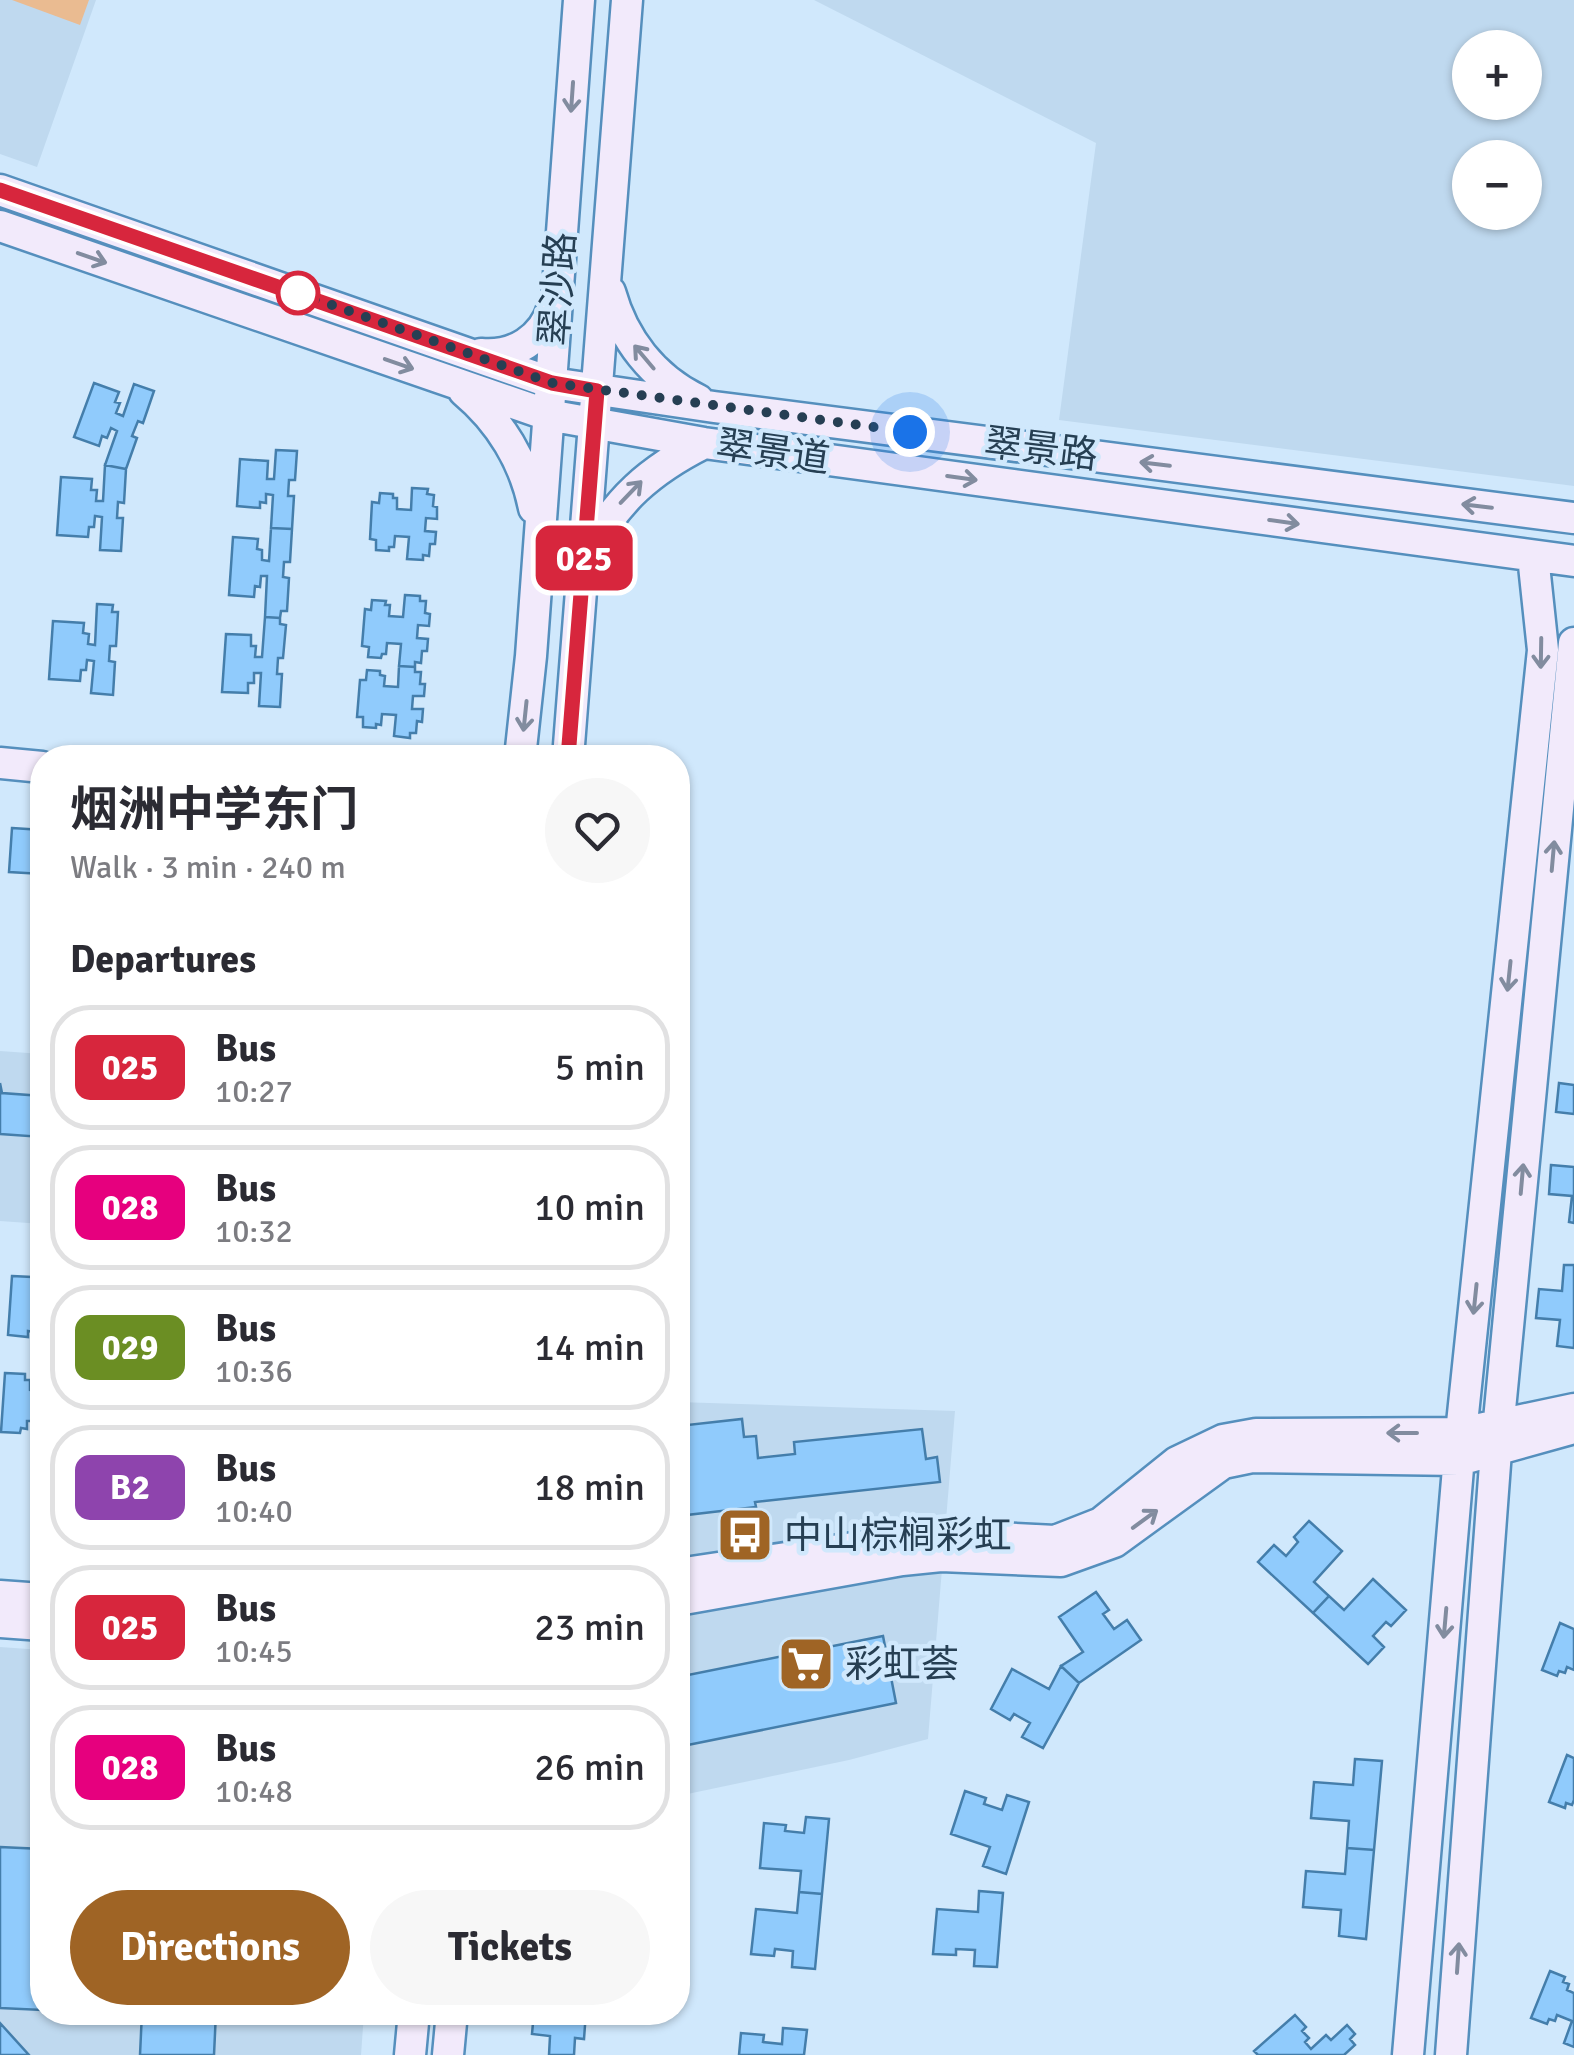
<!DOCTYPE html>
<html lang="en">
<head>
<meta charset="utf-8">
<style>
  body { margin:0; font-family:Signika,"Noto Sans SC",sans-serif; background:#f7f7f7; color:#2b2b33; height:100vh; display:flex; flex-direction:column; font-size:38px; white-space:nowrap }
  * { box-sizing:border-box; margin:0 }
  p { font-size:32px; color:#7c7c81 }
  .icon { flex:none; width:55px; height:55px; fill:none; stroke:currentColor; stroke-width:2; stroke-linecap:round; stroke-linejoin:round }
  .map { position:relative; flex:1; overflow:hidden }
  .sheet { position:absolute; left:30px; top:745px; width:660px; height:1280px; display:flex; flex-direction:column; background:#fff; border-radius:40px; box-shadow:0 2px 8px #0004 }
  .sheet>* { flex:none }
  .badge { padding:0 20px; border-radius:15px; font-size:35px; line-height:65px }
  .controls { position:absolute; left:1452px; top:30px; display:grid; gap:20px }
  .controls a { display:grid; place-items:center; width:90px; height:90px; border-radius:50%; background:#fff; box-shadow:0 2px 8px #0004; font-size:50px }
  .you { position:absolute; width:50px; height:50px; margin:-25px; border:8px solid #fff; border-radius:50%; background:#1a73e8; box-shadow:0 0 0 15px #1a73e833 }
  .map>.badge { position:absolute; translate:-50% -50%; box-shadow:0 0 0 5px #fff }
  h2 { padding:0 40px; font-size:38px; line-height:90px }
  .round { display:grid; place-items:center; flex:none; width:105px; height:105px; border-radius:52px; background:#f7f7f7 }
  .summary { display:flex; align-items:center; justify-content:space-between; height:170px; padding:0 40px }
  h1 { font-size:48px; font-weight:700; line-height:75px }
  .primary-button { display:flex; gap:20px; margin-top:auto; padding:20px 40px }
  .primary-button a { flex:1; height:115px; border-radius:60px; background:#9f6425; color:#fff; font-size:40px; font-weight:700; line-height:115px; text-align:center }
  .primary-button a+a { background:#f7f7f7; color:#2b2b33 }
  ul { padding:0; list-style:none }
  li { display:flex; align-items:center; gap:30px; height:125px; margin:0 20px 15px; padding:0 20px; border:5px solid #e1e1e2; border-radius:40px }
  li div { flex:1 }
  li b { display:block; font-size:38px }
  li em { font-style:normal }
  li .badge { min-width:110px; font-weight:700; text-align:center }
  .map>svg:first-child { display:block }
  .built { fill:#bfd9ef; fill-rule:evenodd }
  .green { fill:#eabb91 }
  .building { fill:#90cbfc; stroke:#447eab; stroke-width:2.5 }
  .lines { fill:none; stroke-linecap:round; stroke-linejoin:round }
  .secondary-casing { stroke:#558fbd; stroke-width:35 }
  .secondary { stroke:#f2eafb; stroke-width:30 }
  .oneway { stroke:#828c9f }
  .line-casing { stroke:#fff; stroke-width:22 }
  .line { stroke:#d7263d; stroke-width:15 }
  .walk { stroke:#263f53; stroke-width:10; stroke-dasharray:0 18 }
  .stop-dot { fill:#fff; stroke:#d7263d; stroke-width:5 }
  .labels { text-anchor:middle; dominant-baseline:central; stroke-width:9; stroke-linejoin:round; paint-order:stroke }
  .street-label { font-size:38px; fill:#263f53; stroke:#d0e8fc }
  .poi-label { font-size:38px; fill:#263f53; stroke:#d0e8fc; text-anchor:start }
</style>
</head>
<body>
<div class="map">
<svg width="1574" height="2055" viewBox="0 0 1574 2055">
  <rect width="100%" height="100%" fill="#d0e8fc"/>
  <!-- built -->
  <path class="built" d="M0 0H96L37 167 0 154Z
    M814 0H1574V486L1059 420 1096 143ZM1470 48H1525V102H1470ZM1470 158H1525V212H1470Z
    M0 1051 42 1054V1224L0 1221Z
    M678 1402 955 1411 928 1739 849 1760 678 1796Z
    M0 1647 42 1650V2012L364 2013 361 2055H0Z"/>
  <!-- green -->
  <path class="green" d="M12 0H89L80 25Z"/>
  <!-- building -->
  <path class="building" d="M94 383 119 392 115 402 120 403 116 413 123 416 134 384 154 391 143 423 138 421 132 436 137 438 126 469 105 465 117 431 111 428 107 438 102 436 99 446 74 437Z
    M276 450 297 451 295 480H289L288 496H294L292 529 271 528 273 495 266 494V503L260 502V508L237 506 240 459 268 461 267 479H274Z
    M105 465 126 469 124 503 118 502 117 518H123L121 551 100 550 102 517 95 516 94 527H89L88 537 57 535 61 477 92 479 91 490H97L96 501H103Z
    M412 488 428 489 427 494 434 495 433 506 437 507V519L426 518 425 531 436 532 435 544H430L429 556 423 555V560L407 559 409 537 395 536 394 547H389V551L376 550V540L370 539 372 502 379 503 380 493 393 494V498H397V509L411 510Z
    M271 528 292 529 290 562H284L283 577 289 578 287 611H281L280 618 265 617 267 576H261L260 587 255 586 254 597 229 595 233 537 258 539 257 549 262 550V560L269 561Z
    M405 595 420 596V601H426L425 613 430 614 429 626 418 625 417 638 428 639 427 651H422L421 663 415 662V667L399 666 401 644 387 643 386 654H382L381 658 368 657 369 647 362 646 365 609 371 610 372 600 386 601 385 605H390L389 616 403 617Z
    M97 604 113 605 112 612H118L116 646H110L109 661 115 662 113 695 91 693 94 661 87 660 86 670H81L80 681 49 679 53 621 84 623 83 633 89 634 88 644 95 645Z
    M265 617 280 618V624L286 625 283 658H278L277 674H282L280 707 259 706 261 673H254V683H248V693L222 692 226 634 251 635V646H256L255 657H262Z
    M399 666 415 667V672H421L420 684H425L424 696H413L412 709H423L422 722 417 721 416 733H410V738L394 736 396 715 382 714 381 725 376 724V728L363 727V717H357L360 680H366L367 670 380 671V675L385 676 384 686 398 687Z
    M12 828 42 830V874L9 872Z
    M36 858 42 859V917L32 916Z
    M0 1083 2 1093 42 1096V1137L0 1134Z
    M1559 1083 1574 1085V1114L1556 1112Z
    M1551 1165 1574 1167V1223L1569 1222 1572 1196 1549 1194Z
    M1564 1265H1574V1348L1557 1346 1560 1320 1536 1318 1539 1289 1562 1291Z
    M12 1276 32 1277V1283H38L37 1291H42V1318L40 1322H35L34 1332 28 1331V1337L8 1335Z
    M5 1373 25 1374V1380H30V1390L41 1395 42 1375V1454L37 1453 40 1413 33 1412V1421H27V1429L21 1428 20 1433 1 1432Z
    M742 1419 744 1437 756 1436 758 1458 795 1454 794 1442 922 1429 926 1459 937 1457 940 1482 755 1502 756 1507 678 1516V1426Z
    M1309 1521 1342 1551 1314 1582 1329 1596 1313 1613 1258 1562 1274 1545 1286 1556 1298 1542 1294 1537Z
    M1373 1579 1406 1610 1391 1626 1386 1622 1373 1636 1384 1647 1368 1664 1313 1613 1329 1596 1344 1610Z
    M1096 1592 1109 1610 1103 1614 1114 1629 1127 1620 1141 1640 1079 1683 1061 1666 1083 1652 1059 1617Z
    M1560 1623 1574 1629V1670L1567 1667 1565 1673 1559 1671 1557 1676 1542 1670Z
    M883 1636 896 1703 678 1747V1677Z
    M1061 1666 1079 1683 1043 1748 1022 1737 1030 1723 1014 1714 1010 1720 991 1709 1012 1669 1049 1689Z
    M1567 1755 1574 1758V1800L1572 1805 1566 1803 1565 1808 1549 1802Z
    M1355 1759 1382 1761 1374 1850 1347 1848 1349 1821 1311 1818 1314 1782 1353 1785Z
    M965 1791 986 1798 984 1804 1002 1810 1007 1795 1029 1802 1006 1874 983 1866 990 1847 951 1834Z
    M806 1817 829 1819 822 1894 799 1892 801 1871 760 1868 764 1823 786 1825 785 1831 804 1833Z
    M0 1847 42 1849V2010L0 2008Z
    M1347 1848 1374 1850 1366 1939 1339 1936 1341 1910 1303 1907 1306 1871 1345 1874Z
    M979 1891 1003 1893 997 1967 974 1966 975 1950 956 1949V1955L933 1954 937 1909 978 1912Z
    M799 1892 822 1894 815 1969 792 1967 793 1951 775 1949 774 1956 751 1954 756 1909 797 1913Z
    M1550 1971 1565 1977 1563 1982 1569 1984 1567 1990 1574 1993V2047L1564 2043 1572 2021 1557 2015 1555 2021 1549 2019 1547 2024 1531 2018Z
    M142 2012H216L214 2055H140Z
    M534 2012H586L584 2039 575 2038 574 2055H549L550 2036 532 2034Z
    M1295 2015 1306 2027 1302 2031 1309 2038 1305 2042 1311 2049 1326 2035 1331 2040 1347 2025 1355 2034 1350 2039 1355 2045 1344 2055H1258L1254 2051Z
    M0 2023 29 2055H0Z
    M783 2028 807 2030 804 2055H739L741 2033 764 2035 763 2042 782 2044Z"/>
  <g class="lines">
    <!-- secondary casing -->
    <g class="secondary-casing">
      <path id="secondary" d="M0 190 552 383 714 407 1574 518
        M0 226 548 415 704 443 1574 561
        M610 292C623 339 653 378 698 400
        M481 354C514 357 543 339 553 307
        M464 391C500 421 525 462 534 508
        M589 555C613 501 652 469 704 443
        M520 758 531 656 579 0
        M568 758 627 0
        M0 763 42 767
        M678 1574 941 1535 1055 1541 1101 1523 1177 1462 1223 1440 1256 1434 1461 1433 1574 1409
        M0 1596 42 1599
        M678 1600 902 1560 941 1556 1061 1561 1114 1542 1223 1463 1252 1457 1459 1460 1574 1428
        M0 1622 42 1625
        M410 2055 414 2012
        M448 2055 452 2012
        M1408 2055 1461 1433 1543 650 1533 556
        M1451 2055 1496 1451 1574 643"/>
    </g>
    <!-- secondary -->
    <use href="#secondary" class="secondary"/>
  </g>
  <!-- one-way arrows -->
  <defs><path id="oneway-shaft" d="M-6 0H5M1.5-3L5.5 0L1.5 3" fill="none" stroke-width="1.6" stroke-linecap="round" stroke-linejoin="round" transform="scale(2.5)"/></defs>
  <g class="oneway">
    <use href="#oneway-shaft" transform="translate(572 97) rotate(94)"/>
    <use href="#oneway-shaft" transform="translate(92 258) rotate(19)"/>
    <use href="#oneway-shaft" transform="translate(644 357) rotate(-130)"/>
    <use href="#oneway-shaft" transform="translate(399 364) rotate(19)"/>
    <use href="#oneway-shaft" transform="translate(1155 464) rotate(-173)"/>
    <use href="#oneway-shaft" transform="translate(962 478) rotate(8)"/>
    <use href="#oneway-shaft" transform="translate(631 492) rotate(-46)"/>
    <use href="#oneway-shaft" transform="translate(1477 506) rotate(-173)"/>
    <use href="#oneway-shaft" transform="translate(1284 522) rotate(8)"/>
    <use href="#oneway-shaft" transform="translate(1541 653) rotate(91)"/>
    <use href="#oneway-shaft" transform="translate(525 716) rotate(96)"/>
    <use href="#oneway-shaft" transform="translate(1553 856) rotate(-85)"/>
    <use href="#oneway-shaft" transform="translate(1509 976) rotate(96)"/>
    <use href="#oneway-shaft" transform="translate(1522 1179) rotate(-85)"/>
    <use href="#oneway-shaft" transform="translate(1475 1299) rotate(96)"/>
    <use href="#oneway-shaft" transform="translate(1402 1433) rotate(180)"/>
    <use href="#oneway-shaft" transform="translate(1145 1519) rotate(-36)"/>
    <use href="#oneway-shaft" transform="translate(1445 1623) rotate(95)"/>
    <use href="#oneway-shaft" transform="translate(1458 1958) rotate(-86)"/>
  </g>
  <g class="lines">
    <!-- line casing -->
    <g class="line-casing">
      <path id="line" d="M0 190 552 383 597 391 568 758"/>
    </g>
    <!-- line -->
    <use href="#line" class="line"/>
    <!-- walk -->
    <path class="walk" d="M298 293 552 383 910 432"/>
  </g>
  <!-- icons -->
  <defs>
    <g id="bus-square" transform="scale(2.875)"><rect x="-9" y="-9" width="18" height="18" rx="4" fill="#9f6425" stroke="#d0e8fc"/><path d="M-5-6H5V4H4V6H2V4H-2V6H-4V4H-5ZM-3.5-4V0h7V-4ZM-3.5 1.2v1.5H-2V1.2ZM2 1.2v1.5H3.5V1.2Z" fill="#fff"/></g>
    <g id="supermarket-square" transform="scale(2.875)"><rect x="-9" y="-9" width="18" height="18" rx="4" fill="#9f6425" stroke="#d0e8fc"/><path d="M-6-5.5h2.5l.6 2H6L4.5 2H-2.5L-4.4-4H-6ZM-1.5 3.2a1.3 1.3 0 1 0 .1 0ZM3 3.2a1.3 1.3 0 1 0 .1 0Z" fill="#fff"/></g>
  </defs>
  <g fill-rule="evenodd">
    <use href="#bus-square" x="745" y="1535"/>
    <use href="#supermarket-square" x="806" y="1664"/>
  </g>
  <!-- markers -->
  <circle class="stop-dot" cx="298" cy="293" r="20"/>
  <g class="labels">
    <!-- street labels -->
    <g class="street-label">
      <text transform="translate(558 289) rotate(-86)">翠沙路</text>
      <text transform="translate(1041 449) rotate(7)">翠景路</text>
      <text transform="translate(773 452) rotate(8)">翠景道</text>
    </g>
    <!-- poi labels -->
    <g class="poi-label">
      <text x="784" y="1535">中山棕榈彩虹</text>
      <text x="845" y="1664">彩虹荟</text>
    </g>
  </g>
</svg>
<div class="controls">
<a>+</a>
<a>−</a>
</div>
<div class="you" style="left:910px;top:432px"></div>
<b class="badge" style="left:584px;top:558px;background:#d7263d;color:#fff">025</b>
<section class="sheet">
<div class="summary"><div><h1>烟洲中学东门</h1><p>Walk · 3 min · 240 m</p></div><a class="round"><svg class="icon" aria-label="heart" viewBox="0 0 24 24"><path d="M12 20l-8-8c-3-5 5-10 8-4 3-6 11-1 8 4z"/></svg></a></div>
<h2>Departures</h2>
<ul>
<li><span class="badge" style="background:#d7263d;color:#fff">025</span><div><b>Bus</b><p>10:27</p></div><em>5 min</em></li>
<li><span class="badge" style="background:#e6007e;color:#fff">028</span><div><b>Bus</b><p>10:32</p></div><em>10 min</em></li>
<li><span class="badge" style="background:#6b8e23;color:#fff">029</span><div><b>Bus</b><p>10:36</p></div><em>14 min</em></li>
<li><span class="badge" style="background:#8e44ad;color:#fff">B2</span><div><b>Bus</b><p>10:40</p></div><em>18 min</em></li>
<li><span class="badge" style="background:#d7263d;color:#fff">025</span><div><b>Bus</b><p>10:45</p></div><em>23 min</em></li>
<li><span class="badge" style="background:#e6007e;color:#fff">028</span><div><b>Bus</b><p>10:48</p></div><em>26 min</em></li>
</ul>
<div class="primary-button"><a>Directions</a><a>Tickets</a></div>
</section>
</div>
</body>
</html>
